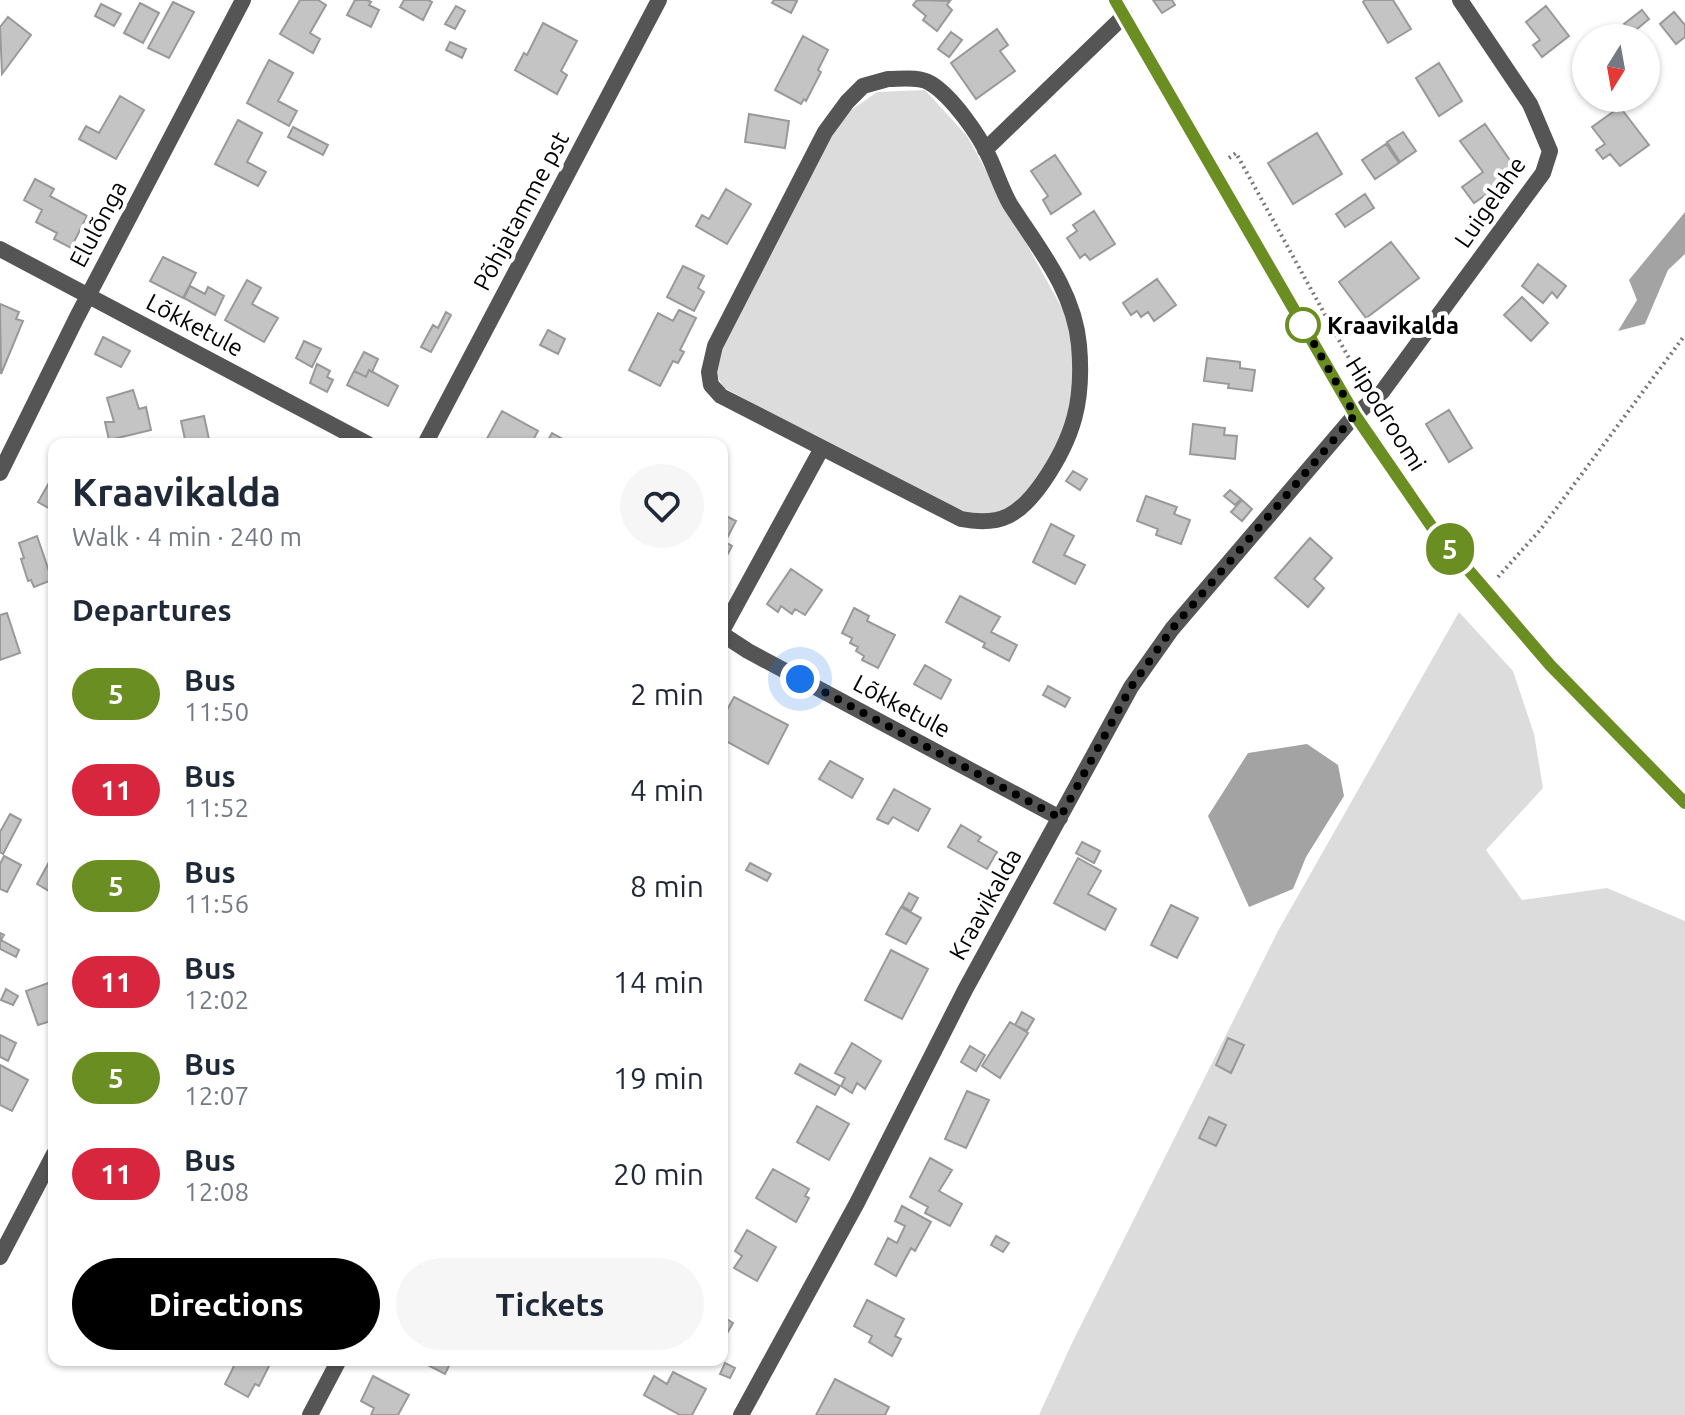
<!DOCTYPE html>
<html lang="en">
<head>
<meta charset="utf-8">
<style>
  body { margin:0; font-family:Ubuntu,sans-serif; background:#f6f6f7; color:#1f2937; height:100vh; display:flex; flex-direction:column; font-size:30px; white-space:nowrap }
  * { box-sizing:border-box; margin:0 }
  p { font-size:26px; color:#747a83 }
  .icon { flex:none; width:44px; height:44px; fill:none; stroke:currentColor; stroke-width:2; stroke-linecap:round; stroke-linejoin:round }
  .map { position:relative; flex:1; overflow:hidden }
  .details { position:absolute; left:48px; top:438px; width:680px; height:928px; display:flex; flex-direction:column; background:#fff; border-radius:16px; box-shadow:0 2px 6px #0004 }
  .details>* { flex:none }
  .badge { padding:0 16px; border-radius:26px; font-size:28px; line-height:52px }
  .needle { width:52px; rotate:191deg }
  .fabs { position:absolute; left:1572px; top:24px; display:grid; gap:16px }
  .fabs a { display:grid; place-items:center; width:88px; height:88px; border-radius:50%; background:#fff; box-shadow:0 2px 6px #0004; font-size:40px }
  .you { position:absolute; width:40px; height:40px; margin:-20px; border:6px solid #fff; border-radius:50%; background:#1a73e8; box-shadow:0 0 0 12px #1a73e833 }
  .map>.badge { position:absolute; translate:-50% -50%; box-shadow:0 0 0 4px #fff }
  h2 { padding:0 24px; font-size:30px; line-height:72px }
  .round { display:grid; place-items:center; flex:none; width:84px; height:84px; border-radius:42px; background:#f6f6f7 }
  .headline { display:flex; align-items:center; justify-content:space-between; height:136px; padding:0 24px }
  h1 { font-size:38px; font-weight:600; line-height:60px }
  .cta { display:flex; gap:16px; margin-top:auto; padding:16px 24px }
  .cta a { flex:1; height:92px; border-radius:48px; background:#000; color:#fff; font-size:32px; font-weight:600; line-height:92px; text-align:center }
  .cta a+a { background:#f6f6f7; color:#1f2937 }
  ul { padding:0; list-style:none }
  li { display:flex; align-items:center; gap:24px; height:96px; padding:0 24px }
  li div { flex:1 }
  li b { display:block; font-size:30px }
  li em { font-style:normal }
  li .badge { min-width:88px; font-weight:700; text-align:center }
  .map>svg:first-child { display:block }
  .green { fill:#dcdcdc }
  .water { fill:#a3a3a3 }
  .building { fill:#c4c4c4; stroke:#999; stroke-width:2 }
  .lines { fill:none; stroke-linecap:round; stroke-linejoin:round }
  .path { stroke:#777; stroke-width:4; stroke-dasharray:2 4; stroke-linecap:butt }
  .street { stroke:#555; stroke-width:16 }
  .line-casing { stroke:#fff; stroke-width:18 }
  .line { stroke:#6b8e23; stroke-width:12 }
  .walk { stroke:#000; stroke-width:8; stroke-dasharray:0 14.4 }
  .stop-dot { fill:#fff; stroke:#6b8e23; stroke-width:4 }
  .labels { text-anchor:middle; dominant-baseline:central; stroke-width:8; stroke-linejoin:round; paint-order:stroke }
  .street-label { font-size:24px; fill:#000; stroke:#fff }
  .stop-label { font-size:24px; font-weight:bold; fill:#000; stroke:#fff; text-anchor:start }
</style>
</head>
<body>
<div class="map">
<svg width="1685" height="1415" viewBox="0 0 1685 1415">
  <rect width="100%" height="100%" fill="#fff"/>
  <!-- green -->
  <path class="green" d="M925 90 967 136 1073 328 1076 365 1063 439 1025 500 994 517 971 516 824 443 723 387 715 371 718 355 840 118 877 92Z
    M1459 612 1513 671 1534 734 1543 788 1486 850 1522 900 1607 888 1685 921V1415H1039L1072 1343 1278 931Z"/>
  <!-- water -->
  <path class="water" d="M1685 212V254L1668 270 1645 324 1618 331 1637 300 1629 280Z
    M1307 744 1338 765 1344 796 1306 857 1293 889 1249 907 1208 816 1248 753Z"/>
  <!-- building -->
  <path class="building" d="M300 0H318L326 5 310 33 320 39 313 53 280 34Z
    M355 0H367L371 2 369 5 379 10 371 27 347 15Z
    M404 0H428L432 2 423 20 400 7Z
    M774 0H794L797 1 791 13 772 3Z
    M917 0 950 1 947 5 952 10 937 31 923 20 926 16 913 5Z
    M1153 0H1172L1175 5 1162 13Z
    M1365 0H1393L1411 29 1388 43 1363 2Z
    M173 2 194 12 169 58 148 48Z
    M140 3 159 13 143 43 124 33Z
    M101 4 121 14 114 26 95 16Z
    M456 6 465 11 455 29 445 24Z
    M1546 6 1569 36 1542 57 1533 45 1540 40 1526 22Z
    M1642 10 1649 19 1632 33 1624 24Z
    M1674 12 1685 25V37L1676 44 1660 24Z
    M8 17 31 35 2 74 0 27Z
    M543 23 577 41 561 71 567 75 557 94 515 70 524 53 527 55Z
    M997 29 1008 45 1000 51 1015 71 976 99 951 63Z
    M951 32 962 40 949 57 938 49Z
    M803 36 828 50 818 70 821 72 806 101 804 99 801 104 775 90Z
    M450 42 466 49 462 58 446 50Z
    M269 60 293 73 278 101 297 111 289 126 247 103Z
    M1439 63 1462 101 1439 116 1416 78Z
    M120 96 144 110 116 159 79 139 86 126 99 133Z
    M1620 107 1649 145 1620 166 1610 154 1603 159 1596 150 1605 144 1592 127Z
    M749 114 789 121 785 148 745 142Z
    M238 120 262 133 247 162 266 172 258 186 215 164Z
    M1485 124 1518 172 1474 203 1462 187 1483 172 1460 141Z
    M293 127 328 145 323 155 288 137Z
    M1403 132 1416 151 1400 162 1387 142Z
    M1317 133 1342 174 1293 204 1268 163Z
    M1386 144 1399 163 1375 179 1362 160Z
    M1055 155 1081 194 1051 214 1043 200 1048 196 1031 171Z
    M35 179 54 189 50 196 87 216 71 248 54 239 57 233 36 222 42 210 24 200Z
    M726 189 751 204 727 244 696 226 702 215 709 219Z
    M1365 194 1374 208 1345 227 1336 214Z
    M1094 211 1115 244 1090 260 1085 254 1080 258 1067 238 1077 231 1073 225Z
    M1391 242 1419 278 1366 318 1339 282Z
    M163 257 196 273 183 298 150 281Z
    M1538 264 1566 286 1557 298 1552 292 1543 303 1522 286Z
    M683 266 704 276 698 288 704 292 694 311 667 297Z
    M1157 279 1176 305 1154 321 1148 312 1141 317 1137 311 1131 315 1123 303Z
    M247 280 261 288 252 304 278 318 264 342 225 320Z
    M190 286 205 294 208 287 224 296 215 315 184 298Z
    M1522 297 1548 323 1531 341 1504 315Z
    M0 304 19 312 16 319 23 321 1 374Z
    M679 310 696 318 680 350 684 352 678 363 673 361 660 386 629 370 658 313 673 321Z
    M446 312 451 315 431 352 421 347 433 325 438 328Z
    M548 330 565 339 558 354 540 345Z
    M103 337 130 351 121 367 95 354Z
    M304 341 321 349 312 367 296 358Z
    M364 352 378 359 372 372 369 370 366 377 354 371Z
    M1207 358 1240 362V368L1255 370 1252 391 1228 388 1229 384 1204 381Z
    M317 364 330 371 327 377 333 380 327 392 310 383Z
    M369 370 398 386 388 406 347 385 354 371 366 377Z
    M133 390 139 409 146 407 151 430 109 440 105 422H114L107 398Z
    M1449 410 1472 448 1449 462 1426 424Z
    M502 411 538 431 531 444H484Z
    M204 416 210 444H186L181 421Z
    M1193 424 1225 428 1224 435 1237 436 1235 459 1190 454Z
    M552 433 570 443 569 444H546Z
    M1073 471 1087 479 1080 490 1066 481Z
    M54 474V511L38 502Z
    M1230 490 1241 499 1235 505 1224 496Z
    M1146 496 1177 507 1174 514 1190 520 1181 544 1156 535 1158 529 1137 521Z
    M1242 500 1252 509 1242 521 1231 512Z
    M722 514 736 521 725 542 732 546 722 565Z
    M1051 524 1074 536 1064 555 1085 565 1075 584 1033 562Z
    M37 536 52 580 34 587 31 580 28 581 21 559 24 558 19 543Z
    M1310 538 1332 558 1314 579 1324 588 1308 607 1275 578Z
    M791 569 822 590 805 615 795 609 792 614 781 606 778 612 767 604Z
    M960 596 1000 617 991 632 1017 645 1009 661 983 647 985 643 946 622Z
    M854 608 869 616 867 621 895 635 878 668 862 660 864 656 856 651 858 647 850 643 852 638 842 633Z
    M7 613 20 653 0 660V615Z
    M925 665 951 680 941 699 914 684Z
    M1048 686 1070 698 1065 707 1043 695Z
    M734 697 788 725 768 764 722 739V719Z
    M830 761 863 779 852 798 819 779Z
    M894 789 930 809 918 831 893 817 888 824 877 819Z
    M10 814 21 820 3 854 0 852V832Z
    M961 825 981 837 978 841 997 852 987 869 948 847Z
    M1082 842 1100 851 1094 863 1076 853Z
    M54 853V894L37 884Z
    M4 856 21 865 7 892 0 889V864Z
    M1078 858 1101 871 1088 894 1116 909 1105 930 1054 903Z
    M750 863 771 874 767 881 746 870Z
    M909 893 918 898 911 911 902 906Z
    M1171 905 1198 918 1177 958 1151 945Z
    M901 907 921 918 906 944 886 934Z
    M0 933 4 935 1 940 19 950 16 957 0 949Z
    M891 950 928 969 902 1019 865 1000Z
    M54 981V1020L38 1025 26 991Z
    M6 989 18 996 13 1005 1 1000Z
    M1022 1012 1034 1019 1027 1031 1015 1025Z
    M1010 1022 1028 1033 1000 1078 982 1066Z
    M0 1035 16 1043 8 1061 0 1057Z
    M1228 1038 1244 1045 1231 1073 1216 1065Z
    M852 1043 881 1061 865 1089 857 1083 852 1093 841 1086 845 1078 835 1073Z
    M970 1046 985 1055 976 1071 961 1062Z
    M800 1064 840 1086 835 1095 795 1073Z
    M0 1065 28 1080 12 1111 0 1105Z
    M967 1091 989 1100 966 1148 945 1139Z
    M817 1106 849 1124 829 1160 797 1142Z
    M1209 1117 1226 1125 1216 1146 1199 1138Z
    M930 1158 952 1170 939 1191 962 1204 950 1226 925 1213 928 1207 910 1197Z
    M773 1169 809 1189 805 1196 809 1198 796 1222 756 1198Z
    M902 1206 931 1222 915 1251 911 1248 896 1276 875 1264 888 1238 897 1243 905 1226 895 1221Z
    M747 1230 776 1247 757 1281 734 1268 742 1256 735 1251Z
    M996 1236 1009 1243 1003 1252 991 1245Z
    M867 1300 904 1319 895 1336 901 1339 892 1356 869 1342 872 1336 854 1326Z
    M722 1316 733 1323 722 1342Z
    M237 1360H272L259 1386 255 1384 248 1397 225 1384Z
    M418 1360H447L451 1362 445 1374Z
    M725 1363 735 1368 730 1378 720 1374Z
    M673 1372 706 1389 692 1415H680L644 1395 654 1376 667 1384Z
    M373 1376 409 1395 398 1415H371L374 1408 361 1401Z
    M835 1379 889 1407 885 1415H816Z"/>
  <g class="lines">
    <!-- path -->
    <path class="path" d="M1229 158 1236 153 1361 380
      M1498 577 1541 529 1685 335"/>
    <!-- street -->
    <path class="street" d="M1115 0 1355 415 1434 530 1550 665 1685 803
      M888 79C901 79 919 76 930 83 952 96 980 136 990 159 997 174 1002 190 1010 204 1038 248 1074 290 1079 345 1084 400 1074 437 1043 482 1020 515 1001 527 961 519L721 396 711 385 709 372 715 346 825 132 847 102 863 86Z
      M985 150 1125 15
      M0 249 368 444
      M425 444 659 0
      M0 473 77 317 243 0
      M722 631 822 448
      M722 634 748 651 1060 818
      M0 1257 54 1154
      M310 1415 339 1360
      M741 1415 857 1203 965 990 1131 687 1172 629 1355 415 1382 392 1543 173 1550 151 1530 104 1460 0"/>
  </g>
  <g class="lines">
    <!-- line casing -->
    <g class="line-casing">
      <path id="line" d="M1115 0 1355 415 1434 530 1550 665 1685 803"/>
    </g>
    <!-- line -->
    <use href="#line" class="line"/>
    <!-- walk -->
    <path class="walk" d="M800 679 1060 818 1131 687 1172 629 1355 415 1301 321 1303 325"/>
  </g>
  <!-- markers -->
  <circle class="stop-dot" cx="1303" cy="325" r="16"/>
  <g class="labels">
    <!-- street labels -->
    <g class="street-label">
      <text transform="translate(1490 202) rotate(-55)">Luigelahe</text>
      <text transform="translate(521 211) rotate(-62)">Põhjatamme pst</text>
      <text transform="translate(98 224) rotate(-62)">Elulõnga</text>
      <text transform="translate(195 325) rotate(28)">Lõkketule</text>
      <text transform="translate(1386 414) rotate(58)">Hipodroomi</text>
      <text transform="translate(902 706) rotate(28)">Lõkketule</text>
      <text transform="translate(985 904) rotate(-61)">Kraavikalda</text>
    </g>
    <!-- stop labels -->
    <g class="stop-label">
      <text x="1327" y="325">Kraavikalda</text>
    </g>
  </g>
</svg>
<div class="fabs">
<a><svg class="needle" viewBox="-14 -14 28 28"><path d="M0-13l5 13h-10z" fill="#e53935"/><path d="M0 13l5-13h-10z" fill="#747a83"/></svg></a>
</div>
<div class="you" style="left:800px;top:679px"></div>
<b class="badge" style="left:1450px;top:549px;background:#6b8e23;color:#fff">5</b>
<section class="details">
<div class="headline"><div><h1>Kraavikalda</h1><p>Walk · 4 min · 240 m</p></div><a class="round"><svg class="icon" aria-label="heart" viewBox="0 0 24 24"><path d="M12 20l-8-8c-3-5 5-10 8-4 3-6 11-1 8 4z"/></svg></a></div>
<h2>Departures</h2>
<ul>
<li><span class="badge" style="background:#6b8e23;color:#fff">5</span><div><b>Bus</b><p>11:50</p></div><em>2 min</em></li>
<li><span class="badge" style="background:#d7263d;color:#fff">11</span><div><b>Bus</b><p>11:52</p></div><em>4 min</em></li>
<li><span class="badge" style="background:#6b8e23;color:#fff">5</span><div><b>Bus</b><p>11:56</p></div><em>8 min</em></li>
<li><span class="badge" style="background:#d7263d;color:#fff">11</span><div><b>Bus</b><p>12:02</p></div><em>14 min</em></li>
<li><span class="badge" style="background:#6b8e23;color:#fff">5</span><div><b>Bus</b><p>12:07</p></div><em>19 min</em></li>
<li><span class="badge" style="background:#d7263d;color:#fff">11</span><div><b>Bus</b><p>12:08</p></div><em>20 min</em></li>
</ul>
<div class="cta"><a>Directions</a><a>Tickets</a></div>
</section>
</div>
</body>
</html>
